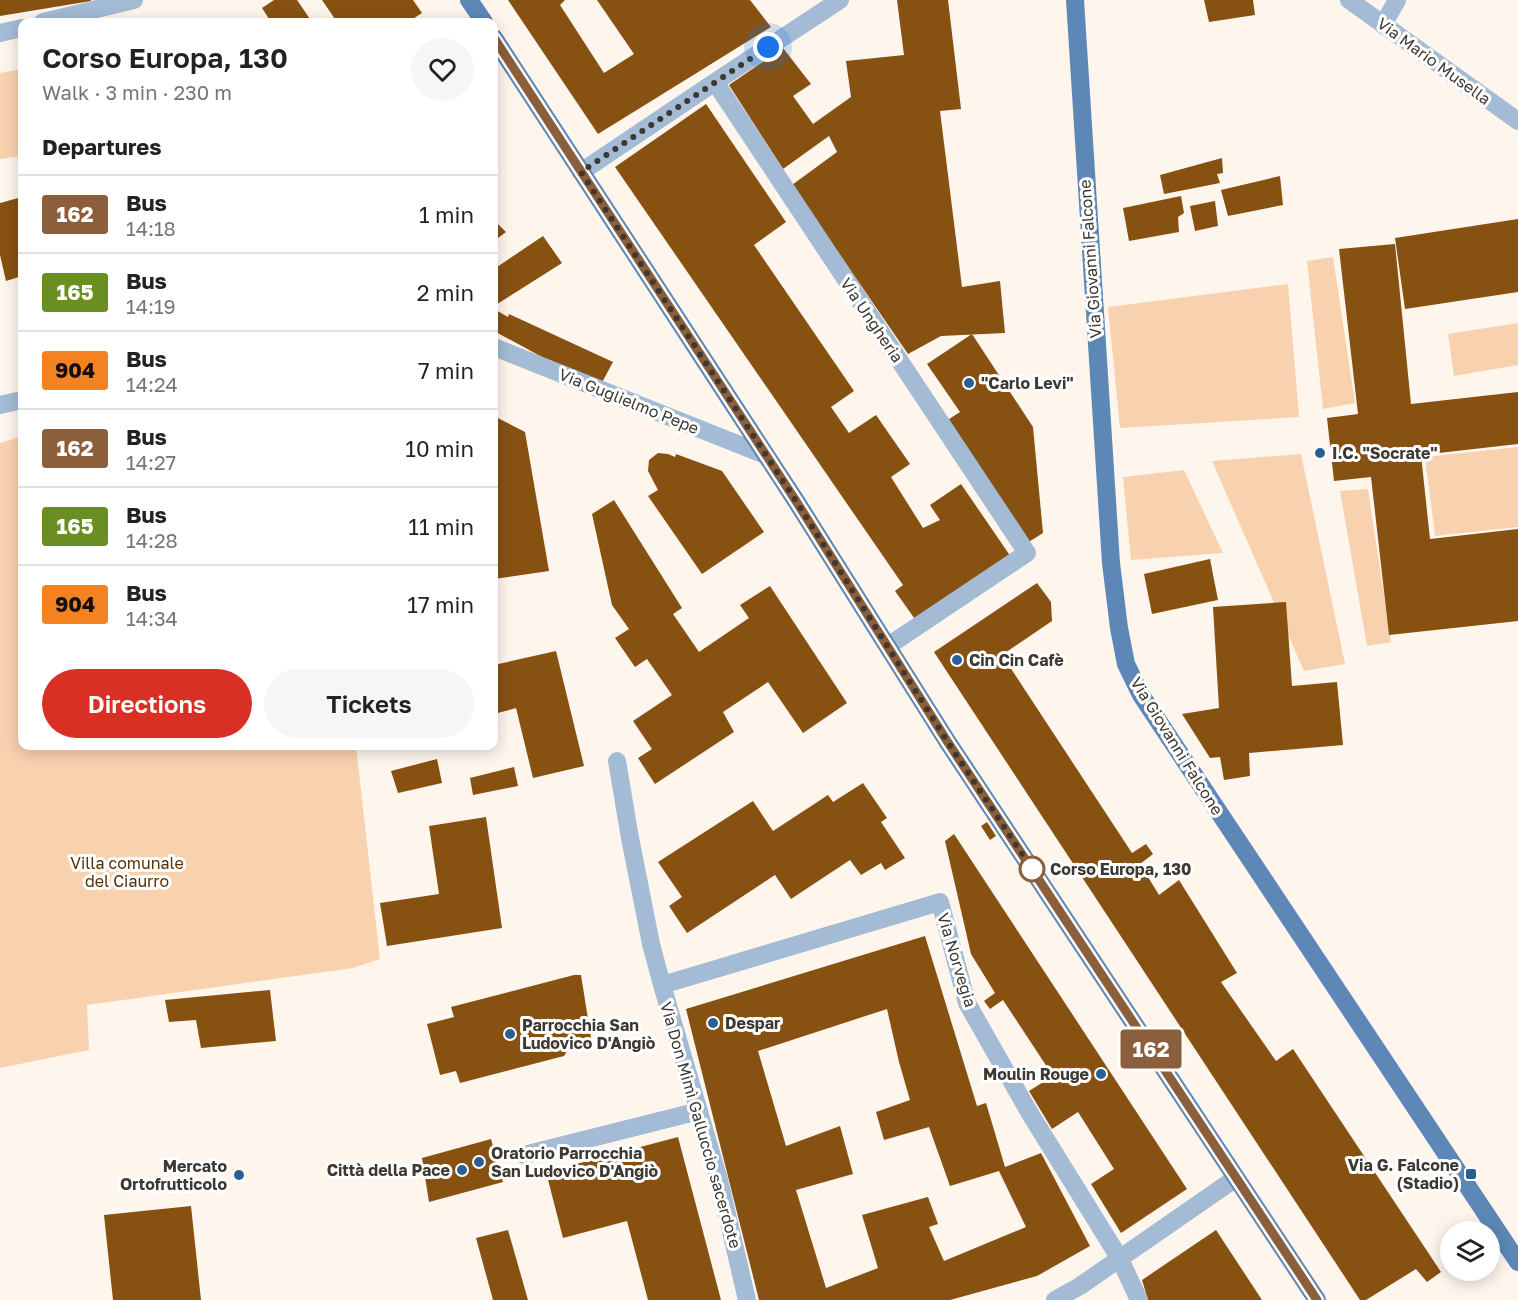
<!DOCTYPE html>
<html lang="en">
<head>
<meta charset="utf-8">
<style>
  body { margin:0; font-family:"Golos Text",sans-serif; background:#f6f6f6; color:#222; height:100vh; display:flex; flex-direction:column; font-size:22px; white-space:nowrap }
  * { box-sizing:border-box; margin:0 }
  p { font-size:20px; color:#767676 }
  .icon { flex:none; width:33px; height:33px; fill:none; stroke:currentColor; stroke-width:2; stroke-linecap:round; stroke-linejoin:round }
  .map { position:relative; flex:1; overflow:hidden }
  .sheet { position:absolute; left:18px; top:18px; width:480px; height:732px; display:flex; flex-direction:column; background:#fff; border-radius:12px; box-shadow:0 3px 15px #0003 }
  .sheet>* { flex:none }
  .badge { padding:0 12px; border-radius:4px; font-size:21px; line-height:39px }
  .controls { position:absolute; left:1440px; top:1221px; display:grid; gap:12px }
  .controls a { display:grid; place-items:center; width:60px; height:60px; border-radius:50%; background:#fff; box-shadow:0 3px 15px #0003; font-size:30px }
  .you { position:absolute; width:30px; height:30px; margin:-15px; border:4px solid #fff; border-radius:50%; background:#1a73e8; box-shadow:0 0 0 9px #1a73e833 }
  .map>.badge { position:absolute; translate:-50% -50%; box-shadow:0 0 0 3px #fff }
  h2 { padding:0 24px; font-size:22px; line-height:54px }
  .round { display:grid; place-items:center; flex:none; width:63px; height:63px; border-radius:32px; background:#f6f6f6 }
  .overview { display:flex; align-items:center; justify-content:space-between; height:102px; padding:0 24px }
  h1 { font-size:28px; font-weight:600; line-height:45px }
  .primary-button { display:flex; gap:12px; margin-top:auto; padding:12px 24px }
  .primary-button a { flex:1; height:69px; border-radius:36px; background:#d93025; color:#fff; font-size:24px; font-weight:600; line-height:69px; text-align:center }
  .primary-button a+a { background:#f6f6f6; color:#222 }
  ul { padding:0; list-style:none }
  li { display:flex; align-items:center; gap:18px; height:78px; padding:0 24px; border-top:2px solid #e0e0e0 }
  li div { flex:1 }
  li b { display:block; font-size:22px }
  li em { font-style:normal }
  li .badge { min-width:66px; font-weight:700; text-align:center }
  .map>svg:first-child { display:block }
  .green { fill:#f8d2af }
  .building { fill:#875112; fill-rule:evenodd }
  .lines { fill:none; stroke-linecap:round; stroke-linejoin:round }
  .minor { stroke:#a3bbd5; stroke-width:18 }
  .major { stroke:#5c87b6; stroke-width:18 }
  .line-casing { stroke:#fff; stroke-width:14 }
  .line { stroke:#8b5e3c; stroke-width:9 }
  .walk { stroke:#3d3832; stroke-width:6; stroke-dasharray:0 10.8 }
  .poi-dot { fill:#285f97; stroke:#fff; stroke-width:2 }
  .stop-dot { fill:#fff; stroke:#8b5e3c; stroke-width:3 }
  .labels { text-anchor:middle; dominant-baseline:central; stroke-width:6; stroke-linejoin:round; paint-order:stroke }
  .street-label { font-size:16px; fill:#3d3832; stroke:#fff }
  .poi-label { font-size:16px; font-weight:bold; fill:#3d3832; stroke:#fff; text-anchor:start }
  .park-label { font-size:16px; fill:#573000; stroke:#fff }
  .stop-label { font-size:16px; font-weight:bold; fill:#3d3832; stroke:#fff; text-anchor:start }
</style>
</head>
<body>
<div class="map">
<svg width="1518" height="1300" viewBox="0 0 1518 1300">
  <rect width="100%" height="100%" fill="#fef5ed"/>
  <!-- green -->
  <path class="green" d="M22 69V156L0 159V73Z
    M1333 257 1355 403 1323 409 1307 261Z
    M1288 284 1299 417 1120 428 1108 307Z
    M1518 323V365L1454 376 1448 334Z
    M22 436V746H356L380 959 353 968 87 1005 89 1050 0 1068V443Z
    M1518 447V527L1435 536 1425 457Z
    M1301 454 1345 664 1304 671 1212 461Z
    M1184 470 1223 553 1131 560 1123 477Z
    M1368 489 1391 642 1367 646 1340 491Z"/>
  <!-- building -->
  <path class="building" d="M0 0H91V1L0 16Z
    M274 0H297L312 22H271L262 8Z
    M322 0H413L422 13 408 22H337Z
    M508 0H565L560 5 604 73 634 54 597 0H750L771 27 598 134Z
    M897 0H948L961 109 940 111 962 287 1000 281 1005 333 941 336 908 354 792 185 837 152 829 136 783 169 729 85 783 48 811 84 793 96 813 124 851 97 846 61 904 55Z
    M1204 0H1253L1255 15 1209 22Z
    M706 104 786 222 754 245 854 391 831 407 849 433 876 415 910 464 891 477 923 528 940 520 930 505 961 484 1011 557 917 622 895 591 903 585 615 167Z
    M1222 158 1223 173 1217 174 1220 183 1164 194 1160 175Z
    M1280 176 1283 205 1228 216 1221 190Z
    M1181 196 1184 213 1178 217 1179 232 1129 241 1123 208Z
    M22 197V276L6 281 0 255V203Z
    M1215 201 1218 226 1195 231 1190 206Z
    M1518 219V292L1405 309 1395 238Z
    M494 220 506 232 494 241Z
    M543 236 562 263 494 306V269Z
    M1395 244 1411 404 1518 392V444L1421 455 1430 539 1518 529V621L1389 635 1371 477 1334 481 1327 418 1358 414 1339 249Z
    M494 309 508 317 509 314 613 362 599 388 494 331Z
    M972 334 1033 427 1043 533 1027 543 946 421 960 412 927 364Z
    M494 416 525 432 549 571 494 579Z
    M658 453 668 454 675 457 676 454 722 471 764 532 702 574 648 496 658 490 648 471 649 460Z
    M614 500 682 608 673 614 699 652 749 618 740 605 770 586 847 703 803 733 768 682 723 712 734 732 655 784 638 758 652 749 633 721 672 695 647 659 635 667 615 638 629 629 612 605 592 514Z
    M1210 559 1218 600 1152 614 1144 574Z
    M1037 583 1051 602 1052 621 1002 655 1132 853 1146 844 1153 854 1140 864 1159 895 1179 880 1237 973 1221 982 1276 1061 1293 1049 1441 1272 1427 1282 1416 1269 1366 1300H1360L934 652Z
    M1286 602 1292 686 1337 682 1343 745 1249 753 1250 776 1224 780 1220 757 1210 758 1182 714 1219 708 1213 607Z
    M556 651 584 766 533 778 516 708 494 714V665Z
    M437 759 442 783 398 793 391 771Z
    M514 767 518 786 473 795 470 778Z
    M863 783 887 818 881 822 905 858 885 870 881 863 861 875 850 860 791 899 775 875 687 933 669 906 682 897 658 862 753 801 773 831 828 795 833 802Z
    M486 817 502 928 387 946 380 903 439 894 429 826Z
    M987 822 996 836 990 840 981 826Z
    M954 834 1187 1189 1121 1233 1091 1184 1114 1169 1078 1112 1052 1129 1029 1091 1053 1076 1003 1000 990 1009 984 1001 995 993 971 954 945 841Z
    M925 936 977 1106 986 1103 1005 1167 1041 1153 1090 1246 1037 1276 950 1300H759L686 1009ZM887 1009 899 1062 910 1100 876 1112 884 1140 929 1127 950 1186 999 1171 1026 1227 944 1261 929 1227 938 1224 928 1197 862 1215 878 1268 826 1288 796 1190 853 1174 840 1126 786 1146 758 1051Z
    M574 975H581L592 1044 569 1048 564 1056 460 1083 456 1071 440 1075 427 1024 454 1017 451 1007Z
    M270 990 276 1041 201 1048 196 1020 169 1022 165 1000Z
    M678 1137 721 1300H648L627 1221 563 1238 546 1172Z
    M491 1139 503 1182 429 1202 422 1158Z
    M191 1206 201 1300H113L104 1215Z
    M508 1230 528 1300H493L476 1238Z
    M1216 1230 1262 1300H1148L1142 1280Z"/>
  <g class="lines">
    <!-- minor -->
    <path class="minor" d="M1349 0 1518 121
      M43 22 134 0
      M1383 25 1397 0
      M0 33 22 28
      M715 82 840 0
      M581 172 715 82 1027 553 888 646
      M494 347 765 455
      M0 405 22 400
      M617 761 630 838 651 944 662 985 719 1180 747 1300
      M662 985 940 902 967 1003 1029 1112 1120 1259 1139 1300
      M524 1155 699 1111
      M1055 1300 1080 1286 1236 1178"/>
    <!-- major -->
    <path class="major" d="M469 0 484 22
      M1075 0 1111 563 1119 628 1126 664 1141 695 1518 1262
      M494 38 796 501 947 741 1317 1300"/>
  </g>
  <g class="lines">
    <!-- line casing -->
    <g class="line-casing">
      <path id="line" d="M494 38 796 501 947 741 1317 1300"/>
    </g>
    <!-- line -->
    <use href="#line" class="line"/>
    <!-- walk -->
    <path class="walk" d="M768 47 581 172 796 501 947 741 1032 869"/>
  </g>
  <!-- markers -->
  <g class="poi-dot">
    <circle cx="969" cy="383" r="6"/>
    <circle cx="1320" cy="453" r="6"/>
    <circle cx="957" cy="660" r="6"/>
    <circle cx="713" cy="1023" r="6"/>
    <circle cx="510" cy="1034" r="6"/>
    <circle cx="1101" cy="1074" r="6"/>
    <circle cx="479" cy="1162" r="6"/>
    <circle cx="462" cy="1170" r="6"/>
    <rect x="1465" y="1168" width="12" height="12" rx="3"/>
    <circle cx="239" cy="1175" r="6"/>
  </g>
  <circle class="stop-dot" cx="1032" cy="869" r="12"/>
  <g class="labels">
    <!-- street labels -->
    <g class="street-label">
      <text transform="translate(1434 61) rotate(36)">Via Mario Musella</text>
      <text transform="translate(1090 259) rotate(-94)">Via Giovanni Falcone</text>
      <text transform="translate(872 320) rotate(56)">Via Ungheria</text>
      <text transform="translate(629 401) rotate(22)">Via Guglielmo Pepe</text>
      <text transform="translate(1177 746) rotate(58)">Via Giovanni Falcone</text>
      <text transform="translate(957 960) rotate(73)">Via Norvegia</text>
      <text transform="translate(701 1125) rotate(74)">Via Don Mimì Galluccio sacerdote</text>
    </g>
    <!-- poi labels -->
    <g class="poi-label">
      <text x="981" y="383">"Carlo Levi"</text>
      <text x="1332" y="453">I.C. "Socrate"</text>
      <text x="969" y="660">Cin Cin Cafè</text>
      <text x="725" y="1023">Despar</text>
      <text x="522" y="1025">Parrocchia San<tspan x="522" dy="18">Ludovico D'Angiò</tspan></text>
      <text x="1089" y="1074" text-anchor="end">Moulin Rouge</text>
      <text x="491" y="1153">Oratorio Parrocchia<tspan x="491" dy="18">San Ludovico D'Angiò</tspan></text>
      <text x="1459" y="1165" text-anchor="end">Via G. Falcone<tspan x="1459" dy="18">(Stadio)</tspan></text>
      <text x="227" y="1166" text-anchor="end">Mercato<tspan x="227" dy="18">Ortofrutticolo</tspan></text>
      <text x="450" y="1170" text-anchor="end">Città della Pace</text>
    </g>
    <!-- park labels -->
    <g class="park-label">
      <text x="127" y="863">Villa comunale<tspan x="127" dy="18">del Ciaurro</tspan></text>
    </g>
    <!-- stop labels -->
    <g class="stop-label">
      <text x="1050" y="869">Corso Europa, 130</text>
    </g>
  </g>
</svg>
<div class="controls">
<a><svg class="icon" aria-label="layers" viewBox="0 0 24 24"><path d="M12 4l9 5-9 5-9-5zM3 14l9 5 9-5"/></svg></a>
</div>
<div class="you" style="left:768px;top:47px"></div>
<b class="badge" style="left:1151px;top:1049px;background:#8b5e3c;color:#fff">162</b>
<section class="sheet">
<div class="overview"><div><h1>Corso Europa, 130</h1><p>Walk · 3 min · 230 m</p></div><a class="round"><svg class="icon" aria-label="heart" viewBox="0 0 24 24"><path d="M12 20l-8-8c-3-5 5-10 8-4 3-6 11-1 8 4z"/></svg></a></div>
<h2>Departures</h2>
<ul>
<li><span class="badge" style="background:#8b5e3c;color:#fff">162</span><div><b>Bus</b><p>14:18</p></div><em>1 min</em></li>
<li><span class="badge" style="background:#6b8e23;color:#fff">165</span><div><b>Bus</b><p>14:19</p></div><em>2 min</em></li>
<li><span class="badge" style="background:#f58220;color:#111">904</span><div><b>Bus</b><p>14:24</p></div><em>7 min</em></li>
<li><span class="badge" style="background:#8b5e3c;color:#fff">162</span><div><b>Bus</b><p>14:27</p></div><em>10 min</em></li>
<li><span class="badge" style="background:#6b8e23;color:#fff">165</span><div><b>Bus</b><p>14:28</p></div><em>11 min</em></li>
<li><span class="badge" style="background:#f58220;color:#111">904</span><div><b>Bus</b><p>14:34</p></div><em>17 min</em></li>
</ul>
<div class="primary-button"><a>Directions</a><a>Tickets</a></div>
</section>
</div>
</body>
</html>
